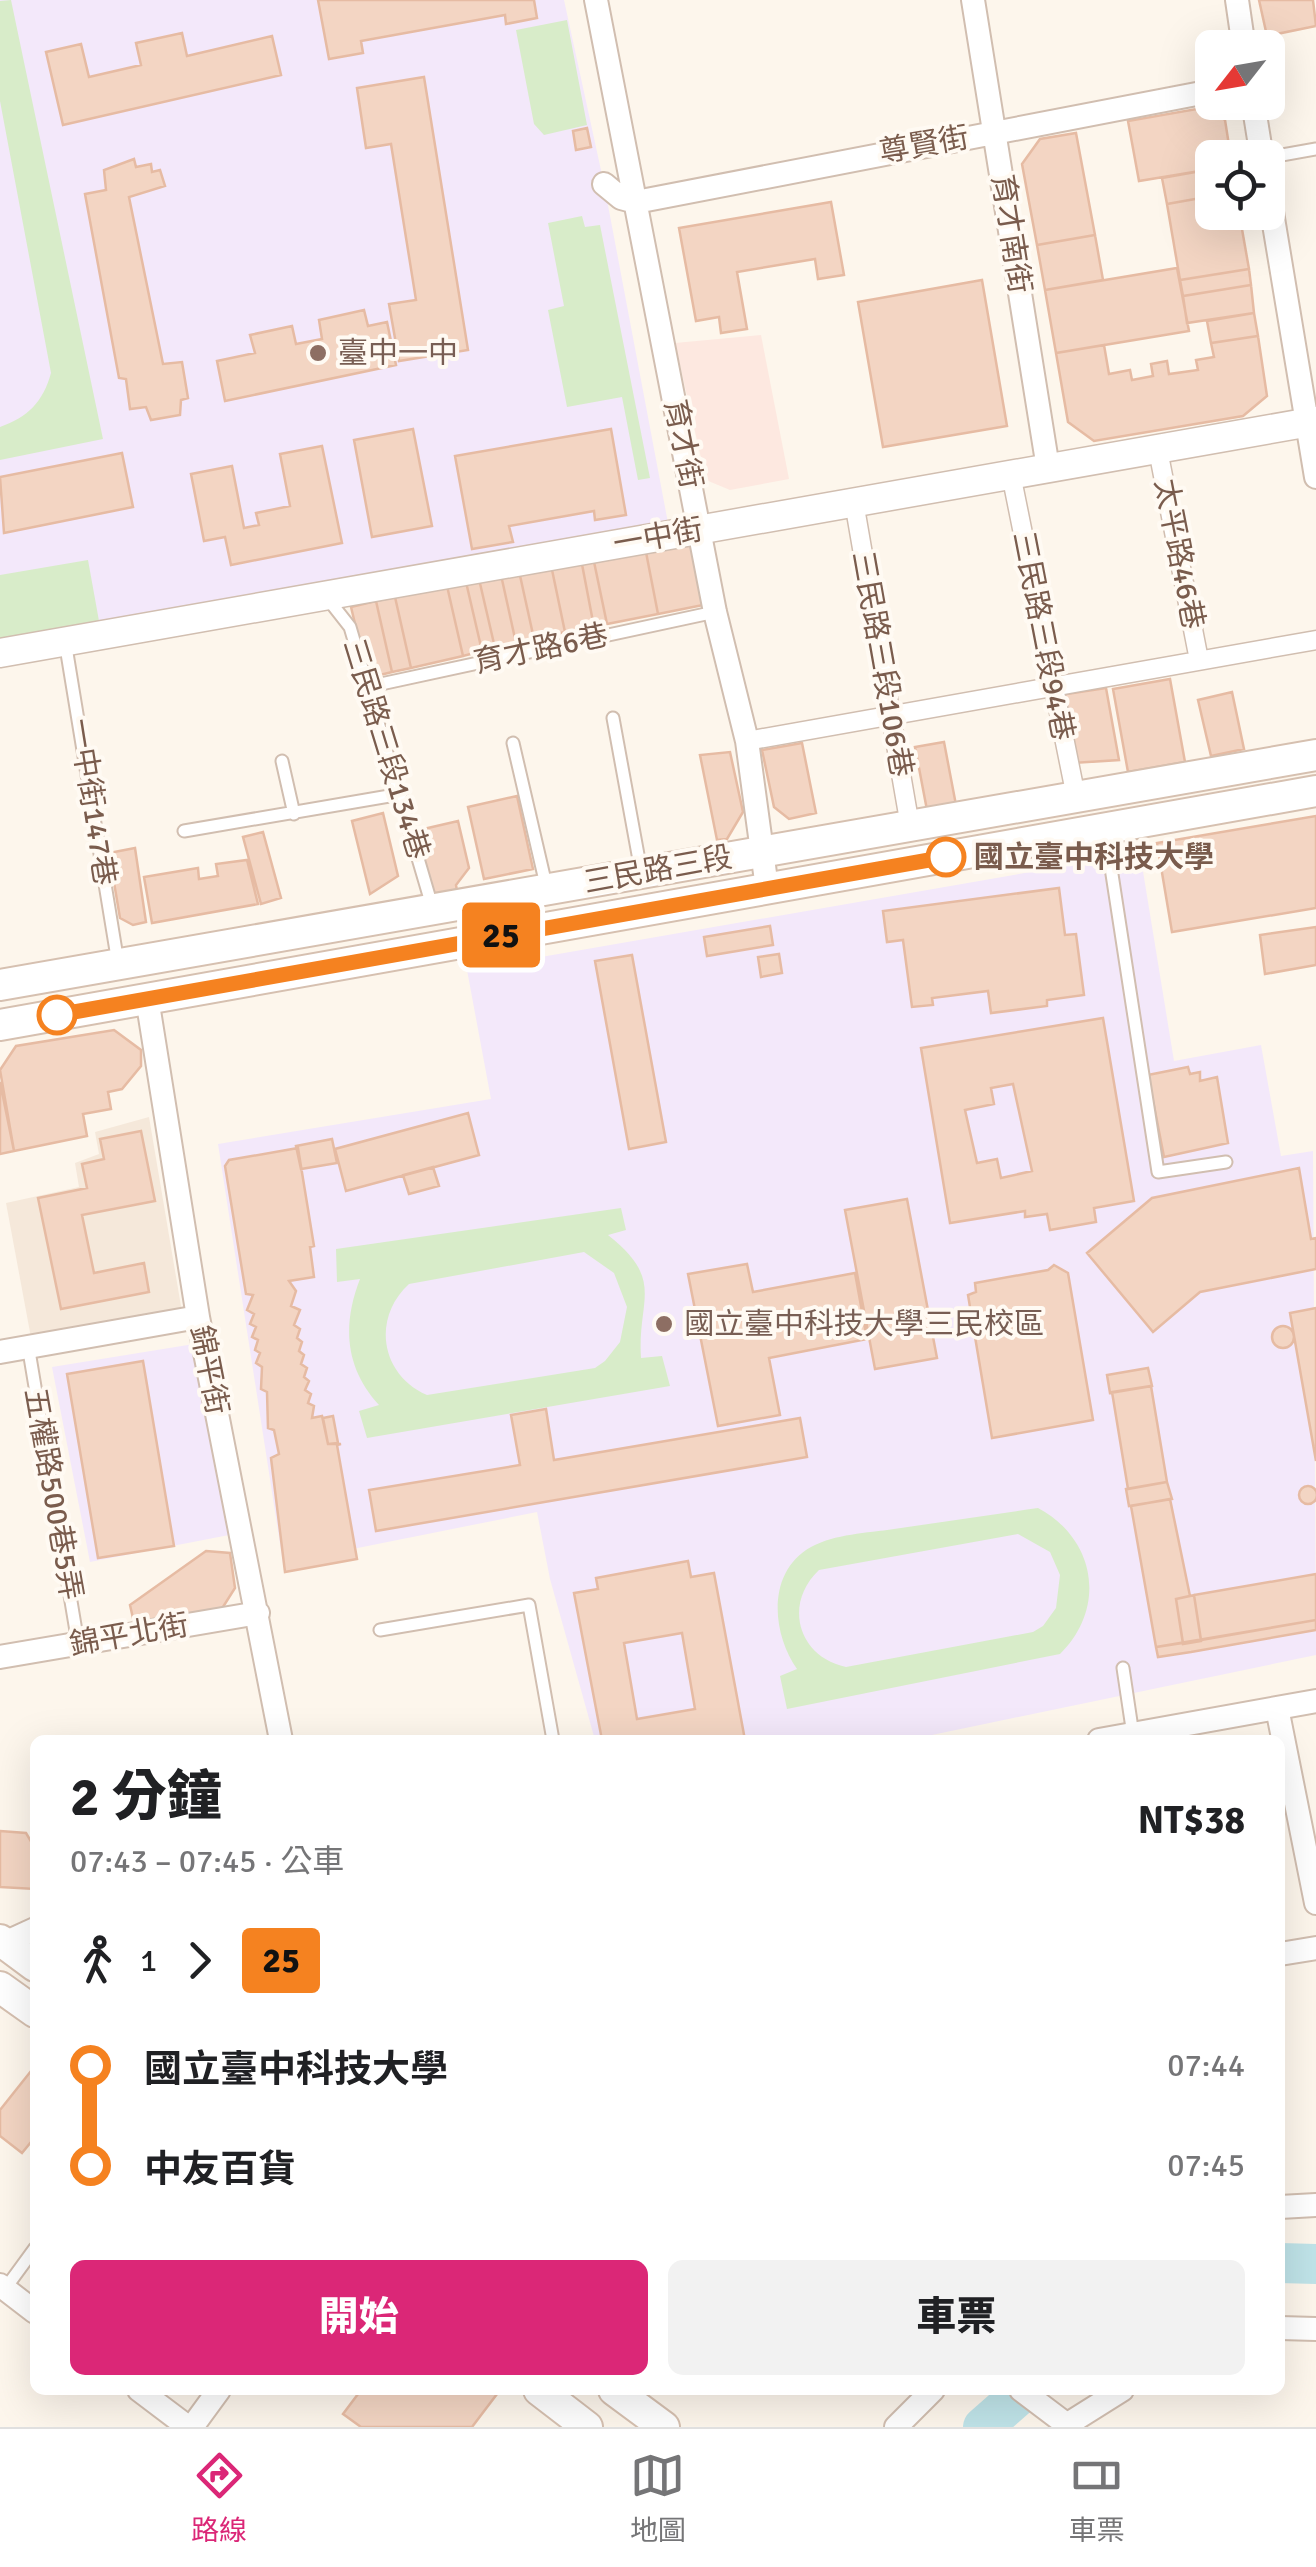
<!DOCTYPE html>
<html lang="zh-TW">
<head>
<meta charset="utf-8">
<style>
  body { margin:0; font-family:Signika,"Noto Sans TC",sans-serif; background:#f2f2f2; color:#202124; height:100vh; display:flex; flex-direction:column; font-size:38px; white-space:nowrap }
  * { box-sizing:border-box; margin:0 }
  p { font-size:32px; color:#757577 }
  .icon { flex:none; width:55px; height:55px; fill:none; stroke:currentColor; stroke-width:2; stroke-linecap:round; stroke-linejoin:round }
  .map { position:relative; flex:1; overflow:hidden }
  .sheet { position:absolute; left:30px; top:1735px; width:1255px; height:660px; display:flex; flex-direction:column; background:#fff; border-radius:15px; box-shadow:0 10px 40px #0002 }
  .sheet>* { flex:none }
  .badge { padding:0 20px; border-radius:8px; font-size:35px; line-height:65px }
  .needle { width:65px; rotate:239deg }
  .buttons { position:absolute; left:1195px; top:30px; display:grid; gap:20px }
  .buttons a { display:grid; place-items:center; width:90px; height:90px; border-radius:15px; background:#fff; box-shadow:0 10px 40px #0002; font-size:50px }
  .map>.badge { position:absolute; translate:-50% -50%; box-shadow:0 0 0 5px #fff }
  .legs { display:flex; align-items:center; gap:15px; height:110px; padding:0 40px; font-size:32px }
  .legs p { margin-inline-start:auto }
  .head { display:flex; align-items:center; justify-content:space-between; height:170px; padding:0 40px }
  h1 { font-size:55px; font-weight:800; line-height:75px }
  .button { display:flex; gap:20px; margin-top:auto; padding:20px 40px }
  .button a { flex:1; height:115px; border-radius:15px; background:#db2777; color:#fff; font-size:40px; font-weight:800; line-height:115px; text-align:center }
  .button a+a { background:#f2f2f2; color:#202124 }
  ul { padding:0 40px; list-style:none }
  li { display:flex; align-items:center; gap:35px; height:100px; font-size:38px }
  li i { display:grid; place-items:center; width:15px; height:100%; margin:0 12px; background:currentColor }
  li i::after { content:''; width:25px; height:25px; margin:-12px; border:8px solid; border-radius:50%; background:#fff }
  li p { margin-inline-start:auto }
  li:first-child i { background:linear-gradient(#0000 50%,currentColor 0) }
  li:last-child i { background:linear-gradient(currentColor 50%,#0000 0) }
  .dock { display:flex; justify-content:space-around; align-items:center; height:140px; border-top:2px solid #e0e0e0; background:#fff; font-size:28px; color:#757577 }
  .dock a { display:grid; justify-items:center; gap:5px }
  .dock .on { color:#db2777 }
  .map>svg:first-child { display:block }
  .residential { fill:#f5e8da }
  .commercial { fill:#fde8e0 }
  .education { fill:#f3e8fa }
  .green { fill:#d8ecc9; fill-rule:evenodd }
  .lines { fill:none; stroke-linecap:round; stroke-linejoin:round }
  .river { stroke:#bfe3e8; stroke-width:40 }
  .building { fill:#f3d5c3; stroke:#e6bba3; stroke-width:2.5; fill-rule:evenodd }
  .service-casing { stroke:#d1beb0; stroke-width:15 }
  .pedestrian-casing { stroke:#d1beb0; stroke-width:21 }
  .minor-casing { stroke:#d1beb0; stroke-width:26 }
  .tertiary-casing { stroke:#d1beb0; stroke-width:31 }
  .secondary-casing { stroke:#d6c0b0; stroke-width:34 }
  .service { stroke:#fff; stroke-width:11 }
  .pedestrian { stroke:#fff; stroke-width:18 }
  .minor { stroke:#fff; stroke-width:22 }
  .tertiary { stroke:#fff; stroke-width:28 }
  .secondary { stroke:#fff; stroke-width:30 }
  .line-1-casing { stroke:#fff; stroke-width:22 }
  .line-1 { stroke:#f58220; stroke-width:15 }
  .education-dot { fill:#8d6e63; stroke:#fffaf3; stroke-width:4 }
  .stop-1-dot { fill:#fff; stroke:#f58220; stroke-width:5 }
  .labels { text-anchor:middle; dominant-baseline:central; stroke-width:8; stroke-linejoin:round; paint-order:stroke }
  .street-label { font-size:30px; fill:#7a5c4d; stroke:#fffaf3 }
  .education-label { font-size:30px; fill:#785e54; stroke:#fffaf3; text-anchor:start }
  .stop-label { font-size:30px; font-weight:bold; fill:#7a5c4d; stroke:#fffaf3; text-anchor:start }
</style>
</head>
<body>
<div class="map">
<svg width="1316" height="2427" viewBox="0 0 1316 2427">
  <rect width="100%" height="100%" fill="#fdf6ec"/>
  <!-- residential -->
  <path class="residential" d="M149 1117 183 1318 32 1343 6 1203 79 1187 75 1163 99 1154 95 1132Z"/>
  <!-- commercial -->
  <path class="commercial" d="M761 335 789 479 730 490 706 480 675 343Z"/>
  <!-- education -->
  <path class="education" d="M0 0H564L604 184 668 523 0 643Z
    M1140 853 1174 1061 1261 1045 1281 1156 1313 1151 1316 1655 908 1740H595L550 1579 537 1512 283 1563 218 1144 491 1099 467 970Z
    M194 1344 229 1535 90 1562 52 1367Z"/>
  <!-- green -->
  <path class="green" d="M11 0 103 439 0 460V427C28 417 43 402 51 373L0 101V1Z
    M567 20 587 125 544 135 534 124 516 30Z
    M582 216 585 227 600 225 650 478 638 480 622 397 567 407 548 310 564 306 548 223Z
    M88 560 99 621 0 639V575Z
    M621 1208 626 1230 608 1235C666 1281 637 1299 641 1358L662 1356 670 1386 367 1438 359 1411 379 1405C345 1368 342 1325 360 1279L337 1282 336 1249ZM584 1252 614 1273 627 1307 620 1342 605 1361 595 1368 427 1395C380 1374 372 1318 409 1284Z
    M1038 1508C1096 1539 1107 1608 1060 1654L787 1709 780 1676 797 1669C772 1634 766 1572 811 1547 835 1534 867 1533 894 1529 942 1522 990 1515 1038 1508ZM1018 1534 1050 1552 1060 1575 1056 1608 1043 1626 1033 1632 846 1667C798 1657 783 1604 819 1570Z"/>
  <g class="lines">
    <!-- river -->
    <path class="river" d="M1280 2263 1316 2264
      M983 2427 1025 2390"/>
  </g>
  <!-- building -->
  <path class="building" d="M318 0H534L537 18 506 24 505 15 361 41 363 53 329 59Z
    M1259 0H1313L1316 26 1267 36Z
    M182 33 187 56 272 36 281 75 63 125 46 52 81 44 89 77 141 65 136 43Z
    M424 77 468 350 399 361 389 304 416 300 391 144 366 148 357 88Z
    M1208 107 1225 120 1231 158H1212V169L1139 181 1128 121Z
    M587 128 591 147 576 150 573 131Z
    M1076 133 1095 235 1037 245 1022 164 1040 139Z
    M134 159 136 167 151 164 152 172 160 170 165 186 129 197 163 364 182 362 188 398 181 400 180 415 151 420 146 407 130 409 126 379 119 378 85 194 106 190 104 170Z
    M1212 169V196L1167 204 1162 178Z
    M1212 196V212H1239L1249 269 1180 280 1167 204Z
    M831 202 844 275 818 279 815 259 737 272 747 329 721 333 719 317 696 321 679 228Z
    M1095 235 1103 280 1045 290 1037 245Z
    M1177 268 1189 331 1056 353 1045 290Z
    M1249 269 1251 285 1183 296 1180 280Z
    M982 280 1007 426 883 447 858 302Z
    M1251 285 1254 313 1187 323 1183 296Z
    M364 310 368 326 387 322 396 365 225 401 217 361 255 353 250 335 292 326 296 344 322 339 319 320Z
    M1254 313 1258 336 1211 343 1207 321Z
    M1258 336 1267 396 1243 416 1094 441 1068 422 1056 353 1104 345 1109 374 1130 370 1132 380 1153 376 1151 364 1167 361 1169 374 1198 370 1196 360 1214 357 1211 343Z
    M413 429 432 526 372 537 354 440Z
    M611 429 626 515 595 520 594 511 509 526 513 542 472 549 455 456Z
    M322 446 342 543 231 565 225 537 204 541 191 474 232 466 244 528 259 525 256 513 290 506 280 454Z
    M122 453 133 507 4 533 0 477Z
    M690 538 703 605 658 614 645 547Z
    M645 547 658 614 607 624 593 557Z
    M593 557 607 624 594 627 581 559Z
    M581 559 594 627 565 632 551 565Z
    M551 565 565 632 534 639 519 571Z
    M519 571 534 639 516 643 501 575Z
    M501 575 516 643 495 648 479 579Z
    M479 579 495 648 482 651 466 582Z
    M466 582 482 651 463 656 447 586Z
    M447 586 463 656 411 668 395 597Z
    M395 597 411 668 392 672 376 601Z
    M376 601 392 672 368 678 351 607Z
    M1170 679 1185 762 1128 772 1113 689Z
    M1106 688 1119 760 1073 763 1060 695Z
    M1232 692 1244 749 1211 756 1198 700Z
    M944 742 956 805 927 810 915 747Z
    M802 743 816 813 789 819 774 807 762 750Z
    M730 752 743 812 727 839 717 840 700 755Z
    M517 796 533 869 484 879 468 807Z
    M383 813 398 876 370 894 352 821Z
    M1316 816V908L1172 932 1157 843Z
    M458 821 469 868 456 885 457 891 430 897 415 831Z
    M263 832 281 898 261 904 243 837Z
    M135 848 146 922 133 925 120 918 109 853Z
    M247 860 258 904 152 923 144 877 198 868 199 879 218 876 216 864Z
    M1059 888 1065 935 1076 934 1084 995 1047 1000V1006L991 1013 988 991 932 998 933 1005 912 1007 903 940 887 942 883 911Z
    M770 926 773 945 707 956 704 937Z
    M1316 927V965L1265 974 1260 935Z
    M779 954 782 973 761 977 758 957Z
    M632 955 666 1142 629 1149 595 961Z
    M1103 1018 1134 1201 1094 1208 1096 1222 1050 1230 1047 1214 1025 1217V1211L950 1223 921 1048ZM1013 1084 1032 1171 1001 1178 997 1159 977 1163 965 1110 994 1104 991 1088Z
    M114 1030 141 1050V1066L122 1089 108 1092 111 1109 83 1114 87 1136 14 1151 0 1070 16 1046Z
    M1188 1067 1190 1074 1200 1072V1081L1217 1077 1228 1143 1164 1157 1148 1075Z
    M0 1082 14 1151 0 1154Z
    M468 1113 479 1155 346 1191 335 1149Z
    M141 1131 155 1201 82 1215 94 1273 144 1263 149 1292 61 1309 38 1198 87 1188 82 1164 104 1159 100 1139Z
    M332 1139 337 1163 301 1169 296 1146Z
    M298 1148 314 1246 310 1247 314 1277 289 1281 296 1291 291 1306 300 1310 294 1325 300 1329 297 1338 302 1342 299 1351 304 1355 301 1364 307 1368 304 1377 309 1381 305 1390 311 1394 308 1403 314 1406 312 1418 322 1416 328 1444H341L337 1445 357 1559 285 1572 271 1458 279 1454 274 1430 268 1428 267 1392 261 1389 262 1367 256 1363 260 1353 255 1350 258 1340 252 1337 256 1327 250 1324 254 1314 247 1310 253 1295 246 1294 225 1166 229 1160Z
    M433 1167 439 1186 409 1194 403 1175Z
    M1299 1168 1311 1239 1316 1238V1269L1200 1292 1153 1332 1087 1253 1152 1198Z
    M907 1199 937 1358 875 1369 845 1210Z
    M747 1264 753 1292 855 1273 867 1339 769 1358 780 1415 718 1426 688 1274Z
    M1054 1265 1068 1273 1093 1420 992 1438 968 1295 976 1292 975 1283 1048 1270Z
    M1316 1308V1461L1290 1313Z
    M1272 1337a11 11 0 1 1 22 0a11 11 0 1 1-22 0Z
    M143 1361 174 1546 98 1558 67 1374Z
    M1148 1368 1152 1386 1110 1393 1107 1375Z
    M1151 1386 1167 1482 1128 1489 1112 1392Z
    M546 1409 554 1460 800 1418 807 1457 376 1531 369 1490 520 1465 511 1415Z
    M333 1416 338 1443 328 1444 323 1418Z
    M1167 1482 1172 1499 1129 1506 1126 1489Z
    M1299 1495a9 9 0 1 1 18 0a9 9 0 1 1-18 0Z
    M1170 1499 1190 1596 1176 1599 1183 1643 1156 1647 1131 1506Z
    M206 1551 230 1553 235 1588 216 1618 135 1627 130 1605Z
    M688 1561 691 1577 714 1573 745 1740H602L574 1593 598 1589 596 1578ZM682 1633 695 1709 637 1719 624 1643Z
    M1316 1574V1620L1201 1640 1194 1595Z
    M1194 1595 1201 1641 1183 1644 1176 1599Z
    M1316 1620V1630L1191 1652 1158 1657 1156 1647Z
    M0 1831 26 1833 35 1848V1889L0 1887Z
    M35 2066V2137L22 2153 0 2136V2110Z
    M361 2390H491L497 2394 472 2427H361L343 2414Z"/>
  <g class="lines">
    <!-- service casing -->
    <g class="service-casing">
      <path id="service" d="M1265 158 1316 149
        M328 599 350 627 432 906
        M65 641 118 963
        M367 687 715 612
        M613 718 641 871
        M513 743 546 885
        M282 761 294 814
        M1105 829 1158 1172 1226 1162
        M184 831 401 794
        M28 1345 78 1643
        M380 1630 529 1605 553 1740
        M1123 1668 1133 1735
        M5 2289 35 2248"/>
    </g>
    <!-- pedestrian casing -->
    <g class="pedestrian-casing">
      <path id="pedestrian" d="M1158 450 1199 660
        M1011 474 1076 797
        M854 502 910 826
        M747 741 1316 640"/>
    </g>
    <!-- minor casing -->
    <g class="minor-casing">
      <path id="minor" d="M596 0 715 612 747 741 767 888
        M973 0 1048 468
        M1237 0 1244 48
        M1253 102 1262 158
        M604 184 621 198 636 202 1212 91
        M1268 188 1316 477
        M147 998 198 1317 281 1740
        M0 1352 198 1317
        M0 1657 258 1613
        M1277 1708 1316 1903
        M1099 1740 1316 1701
        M0 1945 35 1929
        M1280 1954 1316 1948
        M1280 2207 1316 2205
        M0 2285 35 2312
        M1280 2328 1316 2329
        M139 2390 188 2427
        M1021 2390 1070 2427
        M192 2427 219 2390
        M896 2427 933 2390
        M1063 2427 1122 2390"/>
    </g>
    <!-- tertiary casing -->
    <g class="tertiary-casing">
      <path id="tertiary" d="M0 653 1316 421"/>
    </g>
    <!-- secondary casing -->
    <g class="secondary-casing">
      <path id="secondary" d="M0 985 1316 755
        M0 1025 1316 791
        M0 1940 35 1966
        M0 1987 35 2012
        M539 2390 587 2427
        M614 2390 664 2427"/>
    </g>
    <!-- service -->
    <use href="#service" class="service"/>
    <!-- pedestrian -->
    <use href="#pedestrian" class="pedestrian"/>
    <!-- minor -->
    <use href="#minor" class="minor"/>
    <!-- tertiary -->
    <use href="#tertiary" class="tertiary"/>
    <!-- secondary -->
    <use href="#secondary" class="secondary"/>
  </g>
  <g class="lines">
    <!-- line-1 casing -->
    <g class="line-1-casing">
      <path id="line-1" d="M57 1015 946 857"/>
    </g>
    <!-- line-1 -->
    <use href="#line-1" class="line-1"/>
  </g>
  <!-- markers -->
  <g class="education-dot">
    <circle cx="318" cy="353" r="10"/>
    <circle cx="664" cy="1324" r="10"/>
  </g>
  <g class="stop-1-dot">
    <circle cx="946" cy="857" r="18"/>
    <circle cx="57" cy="1015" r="18"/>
  </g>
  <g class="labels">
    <!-- street labels -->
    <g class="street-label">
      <text transform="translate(924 145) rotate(-10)">尊賢街</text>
      <text transform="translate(1011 234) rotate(81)">育才南街</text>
      <text transform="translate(683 444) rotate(79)">育才街</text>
      <text transform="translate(658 537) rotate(-10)">一中街</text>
      <text transform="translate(1179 554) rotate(79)">太平路46巷</text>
      <text transform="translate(1043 636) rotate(79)">三民路三段94巷</text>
      <text transform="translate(541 649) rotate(-12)">育才路6巷</text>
      <text transform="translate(882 664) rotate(80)">三民路三段106巷</text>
      <text transform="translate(386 749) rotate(73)">三民路三段134巷</text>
      <text transform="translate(92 802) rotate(81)">一中街147巷</text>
      <text transform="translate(658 870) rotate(-10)">三民路三段</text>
      <text transform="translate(209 1370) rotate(79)">錦平街</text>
      <text transform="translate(53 1494) rotate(80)">五權路500巷5弄</text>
      <text transform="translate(129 1635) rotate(-10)">錦平北街</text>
    </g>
    <!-- education labels -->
    <g class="education-label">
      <text x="338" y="353">臺中一中</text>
      <text x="684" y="1324">國立臺中科技大學三民校區</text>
    </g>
    <!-- stop labels -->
    <g class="stop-label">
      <text x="974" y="857">國立臺中科技大學</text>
    </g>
  </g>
</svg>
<div class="buttons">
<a><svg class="needle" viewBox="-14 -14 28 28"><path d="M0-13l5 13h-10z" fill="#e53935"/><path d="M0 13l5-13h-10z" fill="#757577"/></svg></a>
<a><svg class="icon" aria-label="locate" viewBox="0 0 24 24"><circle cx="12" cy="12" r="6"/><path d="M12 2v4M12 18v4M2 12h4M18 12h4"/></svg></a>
</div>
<b class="badge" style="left:501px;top:935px;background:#f58220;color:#111">25</b>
<section class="sheet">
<div class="head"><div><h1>2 分鐘</h1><p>07:43 – 07:45 · 公車</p></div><b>NT$38</b></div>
<div class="legs"><svg class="icon" aria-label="walk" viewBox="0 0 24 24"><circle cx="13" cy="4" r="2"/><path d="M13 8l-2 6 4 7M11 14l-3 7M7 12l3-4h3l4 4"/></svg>1<svg class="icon" aria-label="forward" viewBox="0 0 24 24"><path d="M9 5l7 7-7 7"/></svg><b class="badge" style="background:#f58220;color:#111">25</b></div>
<ul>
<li><i style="color:#f58220"></i><b>國立臺中科技大學</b><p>07:44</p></li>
<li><i style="color:#f58220"></i><b>中友百貨</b><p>07:45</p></li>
</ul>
<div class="button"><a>開始</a><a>車票</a></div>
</section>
</div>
<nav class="dock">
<a class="on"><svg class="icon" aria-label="directions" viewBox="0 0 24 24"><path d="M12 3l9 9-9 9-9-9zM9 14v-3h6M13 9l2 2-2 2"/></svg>路線</a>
<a><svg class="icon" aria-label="map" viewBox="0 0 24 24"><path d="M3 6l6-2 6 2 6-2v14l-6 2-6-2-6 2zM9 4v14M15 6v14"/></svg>地圖</a>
<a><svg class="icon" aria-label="tickets" viewBox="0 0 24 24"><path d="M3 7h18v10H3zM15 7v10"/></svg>車票</a>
</nav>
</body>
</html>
